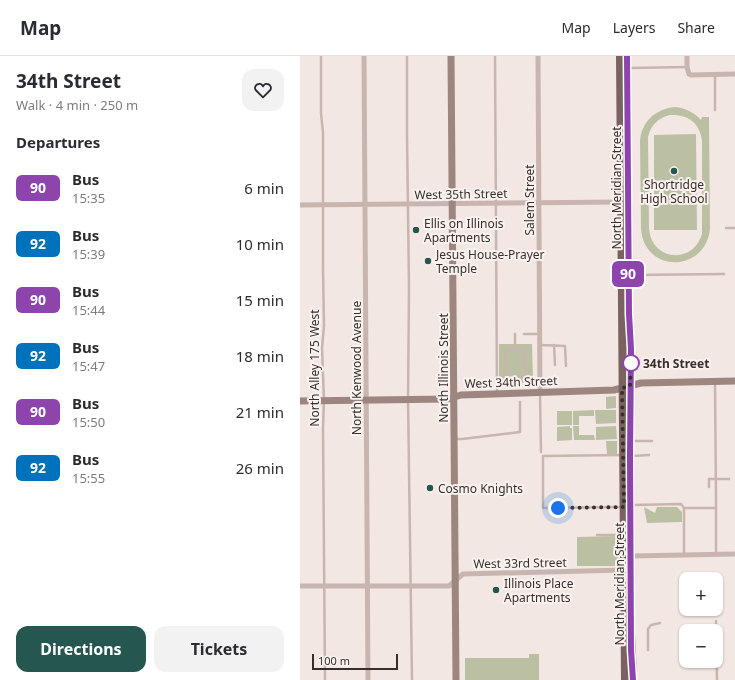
<!DOCTYPE html>
<html lang="en">
<head>
<meta charset="utf-8">
<style>
  body { margin:0; font-family:"Noto Sans",sans-serif; background:#f2f2f3; color:#2b2b33; height:100vh; display:flex; flex-direction:column; font-size:15px; white-space:nowrap }
  * { box-sizing:border-box; margin:0 }
  p { font-size:13px; color:#7c7c81 }
  .icon { flex:none; width:22px; height:22px; fill:none; stroke:currentColor; stroke-width:2; stroke-linecap:round; stroke-linejoin:round }
  .map { position:relative; flex:1; overflow:hidden }
  .details { display:flex; flex-direction:column; background:#fff; width:300px }
  .details>* { flex:none }
  .badge { padding:0 8px; border-radius:6px; font-size:14px; line-height:26px }
  .tools { position:absolute; left:379px; top:516px; display:grid; gap:8px }
  .tools a { display:grid; place-items:center; width:44px; height:44px; border-radius:8px; background:#fff; box-shadow:0 1px 3px #0004; font-size:20px }
  .scale { position:absolute; left:12px; bottom:10px; width:86px; box-sizing:border-box; padding-left:4px; border:2px solid #392e2c; border-top:0; font-size:11px; line-height:14px; white-space:nowrap; color:#392e2c; -webkit-text-stroke:3px #f9f2ef; paint-order:stroke }
  .you { position:absolute; width:20px; height:20px; margin:-10px; border:3px solid #fff; border-radius:50%; background:#1a73e8; box-shadow:0 0 0 6px #1a73e833 }
  .map>.badge { position:absolute; translate:-50% -50%; box-shadow:0 0 0 2px #fff }
  h2 { padding:0 16px; font-size:15px; line-height:36px }
  .round { display:grid; place-items:center; flex:none; width:42px; height:42px; border-radius:12px; background:#f2f2f3 }
  .overview { display:flex; align-items:center; justify-content:space-between; height:68px; padding:0 16px }
  h1 { font-size:19px; font-weight:700; line-height:30px }
  .button { display:flex; gap:8px; margin-top:auto; padding:8px 16px }
  .button a { flex:1; height:46px; border-radius:12px; background:#255750; color:#fff; font-size:16px; font-weight:700; line-height:46px; text-align:center }
  .button a+a { background:#f2f2f3; color:#2b2b33 }
  ul { padding:0; list-style:none }
  li { display:flex; align-items:center; gap:12px; height:56px; padding:0 16px }
  li div { flex:1 }
  li b { display:block; font-size:15px }
  li em { font-style:normal }
  li .badge { min-width:44px; font-weight:700; text-align:center }
  header { display:flex; align-items:center; gap:24px; box-sizing:border-box; height:56px; padding:0 20px; background:#fff; border-bottom:1px solid #e1e1e2 }
  header strong { font-size:19px }
  nav { display:flex; gap:22px; margin-inline-start:auto; font-size:14px }
  main { display:flex; flex:1; min-height:0 }
  .map>svg:first-child { display:block }
  .green { fill:#bcc0a3; fill-rule:evenodd }
  .lines { fill:none; stroke-linecap:round; stroke-linejoin:round }
  .lane { stroke:#c9b5af; stroke-width:2.5 }
  .street { stroke:#c9b5af; stroke-width:5 }
  .secondary { stroke:#9d8580; stroke-width:7 }
  .primary { stroke:#79625f; stroke-width:8 }
  .line-casing { stroke:#fff; stroke-width:9 }
  .line { stroke:#8e44ad; stroke-width:6 }
  .walk { stroke:#392e2c; stroke-width:4; stroke-dasharray:0 7.2 }
  .poi-dot { fill:#255750; stroke:#f9f2ef; stroke-width:1.5 }
  .stop-dot { fill:#fff; stroke:#8e44ad; stroke-width:2 }
  .labels { text-anchor:middle; dominant-baseline:central; stroke-width:4; stroke-linejoin:round; paint-order:stroke }
  .poi-label { font-size:12px; fill:#392e2c; stroke:#f9f2ef; text-anchor:start }
  .street-label { font-size:12px; fill:#392e2c; stroke:#f9f2ef }
  .stop-label { font-size:12px; font-weight:bold; fill:#392e2c; stroke:#f9f2ef; text-anchor:start }
</style>
</head>
<body>
<header>
<strong>Map</strong>
<nav><a>Map</a><a>Layers</a><a>Share</a></nav>
</header>
<main>
<section class="details">
<div class="overview"><div><h1>34th Street</h1><p>Walk · 4 min · 250 m</p></div><a class="round"><svg class="icon" aria-label="heart" viewBox="0 0 24 24"><path d="M12 20l-8-8c-3-5 5-10 8-4 3-6 11-1 8 4z"/></svg></a></div>
<h2>Departures</h2>
<ul>
<li><span class="badge" style="background:#8e44ad;color:#fff">90</span><div><b>Bus</b><p>15:35</p></div><em>6 min</em></li>
<li><span class="badge" style="background:#0072bc;color:#fff">92</span><div><b>Bus</b><p>15:39</p></div><em>10 min</em></li>
<li><span class="badge" style="background:#8e44ad;color:#fff">90</span><div><b>Bus</b><p>15:44</p></div><em>15 min</em></li>
<li><span class="badge" style="background:#0072bc;color:#fff">92</span><div><b>Bus</b><p>15:47</p></div><em>18 min</em></li>
<li><span class="badge" style="background:#8e44ad;color:#fff">90</span><div><b>Bus</b><p>15:50</p></div><em>21 min</em></li>
<li><span class="badge" style="background:#0072bc;color:#fff">92</span><div><b>Bus</b><p>15:55</p></div><em>26 min</em></li>
</ul>
<div class="button"><a>Directions</a><a>Tickets</a></div>
</section>
<div class="map">
<svg width="435" height="624" viewBox="0 0 435 624">
  <rect width="100%" height="100%" fill="#f2e7e2"/>
  <!-- green -->
  <path class="green" d="M375 51C385 52 394 56 401 64L402 61H409L410 173C405 218 343 217 341 172L340 86C341 66 355 53 375 51ZM370 59C388 58 400 67 402 85V178C393 209 351 205 349 172L348 81C351 69 358 62 370 59Z
    M396 78 397 174H354V79Z
    M199 288H232L233 322H228V327H204L203 323H199Z
    M315 340 316 341V352L306 353V341Z
    M294 354V360H279V369H273V355Z
    M295 354H316V367L296 368Z
    M257 355H272V369H257Z
    M270 370V372H272V384L257 385V371Z
    M273 370H279V379H294L295 384H274Z
    M316 370 317 383 296 384V371Z
    M306 385H317V398H307Z
    M344 451 355 457 357 451H377L382 456V466L347 467Z
    M318 480 319 510H277V481Z
    M229 598H239V624H165V602H229Z"/>
  <g class="lines">
    <!-- lane -->
    <path class="lane" d="M21 0V57L23 77V212L24 270 22 292 24 344 23 373 25 624
      M107 0V78L109 232 108 343 112 624
      M195 0 197 337
      M330 12 387 11
      M415 19V54
      M426 172H435
      M331 219 424 218
      M224 278H239
      M240 289 265 290 266 310
      M254 289 255 309
      M215 293 222 294 225 298V317L223 320 209 321 207 320 206 316 205 296 207 294Z
      M215 293V278
      M415 326 416 444V498
      M240 338 241 396
      M155 383H162L220 376V346
      M331 385H352
      M323 399 243 400V452L323 451
      M332 400 349 399
      M409 431V423H429
      M333 449 381 448 384 452H416
      M384 452V498
      M297 479H323
      M416 565 417 624
      M348 594V573L351 569 360 567"/>
    <!-- street -->
    <path class="street" d="M64 0 68 624
      M238 0 240 336
      M387 0V11L389 18 391 19 435 18
      M0 149 321 146
      M331 500 435 498
      M0 530H149L163 518 324 514"/>
    <!-- secondary -->
    <path class="secondary" d="M151 0 156 624
      M0 345 148 343 161 339 314 334 341 327 435 325"/>
    <!-- primary -->
    <path class="primary" d="M320 0 325 624
      M327 0 329 258 331 314 330 385 331 576 333 624"/>
  </g>
  <g class="lines">
    <!-- line casing -->
    <g class="line-casing">
      <path id="line" d="M327 0 329 258 331 293 330 400 331 594 333 624"/>
    </g>
    <!-- line -->
    <use href="#line" class="line"/>
    <!-- walk -->
    <path class="walk" d="M258 452 324 451 322 332 330 330 331 306V307"/>
  </g>
  <!-- markers -->
  <g class="poi-dot">
    <circle cx="374" cy="115" r="4"/>
    <circle cx="116" cy="174" r="4"/>
    <circle cx="128" cy="205" r="4"/>
    <circle cx="130" cy="432" r="4"/>
    <circle cx="196" cy="534" r="4"/>
  </g>
  <circle class="stop-dot" cx="331" cy="307" r="8"/>
  <g class="labels">
    <!-- poi labels -->
    <g class="poi-label">
      <text x="374" y="128" text-anchor="middle">Shortridge<tspan x="374" dy="14">High School</tspan></text>
      <text x="124" y="167">Ellis on Illinois<tspan x="124" dy="14">Apartments</tspan></text>
      <text x="136" y="198">Jesus House-Prayer<tspan x="136" dy="14">Temple</tspan></text>
      <text x="138" y="432">Cosmo Knights</text>
      <text x="204" y="527">Illinois Place<tspan x="204" dy="14">Apartments</tspan></text>
    </g>
    <!-- street labels -->
    <g class="street-label">
      <text transform="translate(316 132) rotate(-90)">North Meridian Street</text>
      <text transform="translate(161 138) rotate(-1)">West 35th Street</text>
      <text transform="translate(229 144) rotate(-90)">Salem Street</text>
      <text transform="translate(14 312) rotate(-90)">North Alley 175 West</text>
      <text transform="translate(56 312) rotate(-90)">North Kenwood Avenue</text>
      <text transform="translate(143 312) rotate(-90)">North Illinois Street</text>
      <text transform="translate(211 326) rotate(-2)">West 34th Street</text>
      <text transform="translate(220 507) rotate(-1)">West 33rd Street</text>
      <text transform="translate(319 528) rotate(-90)">North Meridian Street</text>
    </g>
    <!-- stop labels -->
    <g class="stop-label">
      <text x="343" y="307">34th Street</text>
    </g>
  </g>
</svg>
<div class="tools">
<a>+</a>
<a>−</a>
</div>
<div class="scale">100 m</div>
<div class="you" style="left:258px;top:452px"></div>
<b class="badge" style="left:328px;top:218px;background:#8e44ad;color:#fff">90</b>
</div>
</main>
</body>
</html>
